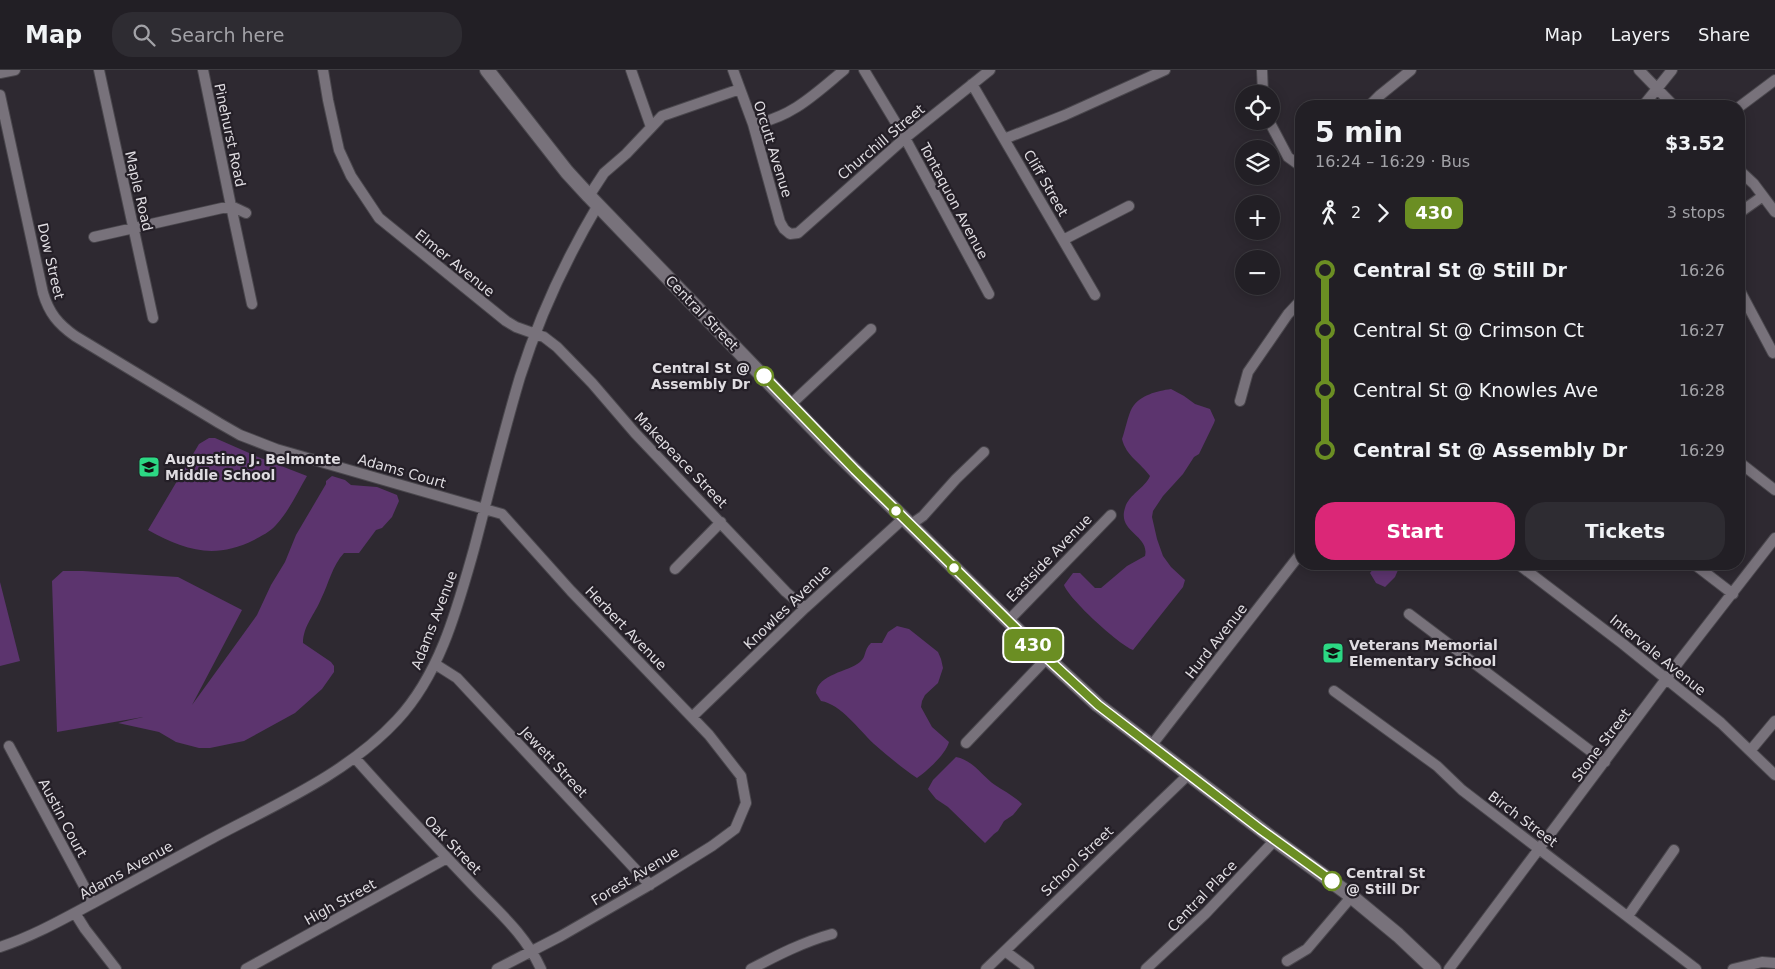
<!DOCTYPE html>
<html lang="en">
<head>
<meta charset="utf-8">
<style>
  body { margin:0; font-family:"DejaVu Sans",sans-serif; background:#2e2c32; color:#f1f3f6; height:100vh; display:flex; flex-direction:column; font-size:19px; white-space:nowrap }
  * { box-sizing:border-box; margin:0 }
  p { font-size:16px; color:#a2a2a7 }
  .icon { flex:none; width:28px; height:28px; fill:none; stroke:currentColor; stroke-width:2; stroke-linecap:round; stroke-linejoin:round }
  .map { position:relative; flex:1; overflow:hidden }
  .side { position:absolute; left:1295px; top:30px; width:450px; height:470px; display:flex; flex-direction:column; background:#221f25; border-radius:20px; box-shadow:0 2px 12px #0003,0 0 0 1px #3f3d42 }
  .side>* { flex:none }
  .badge { padding:0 10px; border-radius:8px; font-size:18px; line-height:32px }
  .fabs { position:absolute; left:1235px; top:15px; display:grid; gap:10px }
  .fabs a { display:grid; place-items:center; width:45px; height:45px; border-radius:50%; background:#221f25; box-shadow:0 2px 12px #0003,0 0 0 1px #3f3d42; font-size:25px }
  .map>.badge { position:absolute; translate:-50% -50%; box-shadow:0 0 0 2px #fff }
  .legs { display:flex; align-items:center; gap:8px; height:55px; padding:0 20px; font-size:16px }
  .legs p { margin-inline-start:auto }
  .summary { display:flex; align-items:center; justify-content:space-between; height:85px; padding:0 20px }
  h1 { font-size:28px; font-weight:600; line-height:38px }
  .action { display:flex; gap:10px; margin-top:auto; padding:10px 20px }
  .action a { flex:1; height:58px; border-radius:20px; background:#db2777; color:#fff; font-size:20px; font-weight:600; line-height:58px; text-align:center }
  .action a+a { background:#2e2c32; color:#f1f3f6 }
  ul { padding:0 20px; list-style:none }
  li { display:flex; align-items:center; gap:18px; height:60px; font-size:19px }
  li i { display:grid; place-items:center; width:8px; height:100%; margin:0 6px; background:currentColor }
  li i::after { content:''; width:12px; height:12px; margin:-6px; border:4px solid; border-radius:50%; background:#221f25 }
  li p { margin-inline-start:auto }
  li:first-child i { background:linear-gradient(#0000 50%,currentColor 0) }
  li:last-child i { background:linear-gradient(currentColor 50%,#0000 0) }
  header { display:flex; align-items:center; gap:30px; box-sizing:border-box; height:70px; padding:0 25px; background:#221f25; border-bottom:1px solid #3f3d42 }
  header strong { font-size:24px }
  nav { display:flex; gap:28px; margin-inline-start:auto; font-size:18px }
  .search { width:350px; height:45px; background:#2e2c32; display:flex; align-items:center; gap:12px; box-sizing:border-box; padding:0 18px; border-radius:20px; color:#a2a2a7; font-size:19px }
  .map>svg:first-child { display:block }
  .green { fill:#5c346e }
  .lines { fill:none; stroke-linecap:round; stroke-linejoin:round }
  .minor-casing { stroke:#4a474d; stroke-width:12 }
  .secondary-casing { stroke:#4a474d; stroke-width:16 }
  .minor { stroke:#78727b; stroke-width:10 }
  .secondary { stroke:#78727b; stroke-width:14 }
  .line-1-casing { stroke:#fff; stroke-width:11 }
  .line-1 { stroke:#6b8e23; stroke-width:8 }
  .stop-1-dot { fill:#fff; stroke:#6b8e23; stroke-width:2.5 }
  .labels { text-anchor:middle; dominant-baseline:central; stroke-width:4.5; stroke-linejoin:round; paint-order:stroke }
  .street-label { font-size:14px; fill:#dfdce1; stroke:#241f27 }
  .stop-label { font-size:14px; font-weight:bold; fill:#dfdce1; stroke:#241f27; text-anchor:end }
  .poi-label { font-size:14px; font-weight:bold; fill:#dfdce1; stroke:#241f27; text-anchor:start }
</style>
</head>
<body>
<header>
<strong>Map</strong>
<div class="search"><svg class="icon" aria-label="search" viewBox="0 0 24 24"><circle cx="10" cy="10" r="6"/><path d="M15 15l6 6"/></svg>Search here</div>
<nav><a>Map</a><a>Layers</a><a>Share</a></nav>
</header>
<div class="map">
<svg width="1775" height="899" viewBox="0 0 1775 899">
  <rect width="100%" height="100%" fill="#2e2931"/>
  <!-- green -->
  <path class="green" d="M1171 319 1184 326 1195 334 1210 339 1215 350 1214 353 1199 384 1194 387 1183 404 1163 426 1153 441 1152 447 1157 469 1163 486 1171 497 1185 510 1183 517 1133 580C1118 574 1069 529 1064 515L1073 503H1080L1095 518H1101L1127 496 1145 486C1150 465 1117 462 1125 438 1129 424 1145 418 1150 406 1141 393 1126 386 1122 369 1125 361 1128 345 1132 338 1140 325 1157 321 1171 319Z
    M209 368H215L258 387 307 406C297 423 289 441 276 455 270 462 261 466 254 470 214 490 184 480 148 460L199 374Z
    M332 406 345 410 351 415 377 417 397 425 399 431 392 447 382 458 376 460 359 483H344C332 496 329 513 321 529 315 544 303 556 303 573L331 592 334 596V602L322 619 295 643 244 671 210 678H199L176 672 159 662 118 653 143 647 57 662 52 511 63 501H83L178 507 242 540 192 635 257 545 271 515 285 492 296 465 326 414V411Z
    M1377 494H1413L1408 498 1398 500 1395 507 1385 517 1376 513 1370 503Z
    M0 512 20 591 0 596Z
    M897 556 909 559 938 582 941 589 943 598 938 613 925 625 922 631 921 637 932 657 949 672C946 684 927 701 917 708 902 698 888 686 874 674 859 660 841 634 821 631L816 623C818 604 848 602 860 592 867 586 863 581 871 573H882L888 562Z
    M956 687C973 690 982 706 995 715 1004 721 1014 726 1022 734L1013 745 1004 751 998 761 994 764 985 773 948 737 936 729 928 719 933 710Z"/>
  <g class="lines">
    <!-- minor casing -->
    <g class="minor-casing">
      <path id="minor" d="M99 0 153 248
        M203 0 231 136 246 143
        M323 0 328 30 339 80 351 106 379 148 506 251 516 257 544 267 557 277 592 313 635 363 786 522 805 538
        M631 0 651 57
        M733 0 753 54 780 152 784 159 790 164 798 163 905 68 990 0
        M864 0 905 68 989 224
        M1262 0 1263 24
        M1639 0 1674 36
        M0 3 15 0
        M972 14 1095 225
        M0 25 43 223C49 243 58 254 75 266L219 353 240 365 276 379 502 444 571 521 709 665 741 706 746 733 735 759 712 776 646 817 561 866 497 899
        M1369 36 1379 26 1411 0
        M1643 36 1672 0
        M1739 37 1775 10
        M1269 51 1288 87 1299 95 1301 94
        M753 54C791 48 815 24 844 0
        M1004 69 1065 45 1165 0
        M1739 100 1754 114 1775 142
        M589 126 604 103 626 84 662 46 740 19
        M1739 143 1763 126
        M94 167 231 136 252 234
        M1063 170 1129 136
        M1739 219 1773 283
        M1240 331 1248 302 1288 244 1301 230
        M790 335 871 259
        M1739 392 1775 420
        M910 455 923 446 956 409 984 382
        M1518 494 1623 574 1721 653 1775 705
        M1694 494 1733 524
        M675 499 721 452
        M1409 544 1605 692
        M1008 551 1111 445
        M435 594 457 608 650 815
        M1334 621 1437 696 1462 720 1696 899
        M692 647 805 538 904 448
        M966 673 1047 588
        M9 676 93 833
        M1151 676 1301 483
        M1750 681 1775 651
        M355 688C392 730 430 770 469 811 496 840 524 862 541 899
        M75 843 85 859 116 899
        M1628 846 1674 780
        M0 877C34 866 65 848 97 831 134 811 171 791 209 770 274 735 346 705 397 650 440 604 457 539 474 479 489 422 503 364 520 307 539 247 566 189 598 135
        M1005 881 1029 899
        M1287 891 1307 879 1352 826
        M246 899 447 788
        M751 899C778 885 803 872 832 864
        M986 899 1188 705
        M1146 899 1206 843 1275 770
        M1449 899 1681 589 1775 468
        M1733 899 1762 892 1775 893"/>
    </g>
    <!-- secondary casing -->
    <g class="secondary-casing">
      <path id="secondary" d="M487 0 567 102 589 126 830 376 1036 578 1098 635 1272 768 1346 822 1398 865 1434 899"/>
    </g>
    <!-- minor -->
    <use href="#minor" class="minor"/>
    <!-- secondary -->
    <use href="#secondary" class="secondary"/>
  </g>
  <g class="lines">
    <!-- line-1 casing -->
    <g class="line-1-casing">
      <path id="line-1" d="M764 306 855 400 1036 578 1098 635 1260 759 1332 811"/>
    </g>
    <!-- line-1 -->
    <use href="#line-1" class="line-1"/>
  </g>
  <!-- icons -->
  <defs>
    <g id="school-square" transform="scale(1.125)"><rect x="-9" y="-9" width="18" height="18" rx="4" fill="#2cd884" stroke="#241f27"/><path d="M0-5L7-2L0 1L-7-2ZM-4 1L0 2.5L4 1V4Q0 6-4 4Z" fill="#111"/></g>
  </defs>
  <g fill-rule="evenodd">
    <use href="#school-square" x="149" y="397"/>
    <use href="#school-square" x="1333" y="583"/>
  </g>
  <!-- markers -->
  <g class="stop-1-dot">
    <circle cx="764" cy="306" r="9"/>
    <circle cx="896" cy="441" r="6"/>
    <circle cx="954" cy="498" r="6"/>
    <circle cx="1332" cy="811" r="9"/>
  </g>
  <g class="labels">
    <!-- street labels -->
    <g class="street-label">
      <text transform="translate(230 65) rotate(78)">Pinehurst Road</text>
      <text transform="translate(881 72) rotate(-40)">Churchill Street</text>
      <text transform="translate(773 79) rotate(73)">Orcutt Avenue</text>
      <text transform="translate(1046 113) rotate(60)">Cliff Street</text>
      <text transform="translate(139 121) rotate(77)">Maple Road</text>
      <text transform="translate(954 131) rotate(62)">Tontaquon Avenue</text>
      <text transform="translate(51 191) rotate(77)">Dow Street</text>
      <text transform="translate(455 193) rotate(39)">Elmer Avenue</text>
      <text transform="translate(702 243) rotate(46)">Central Street</text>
      <text transform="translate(681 390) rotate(46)">Makepeace Street</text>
      <text transform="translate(402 401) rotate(16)">Adams Court</text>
      <text transform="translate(1049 488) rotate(-46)">Eastside Avenue</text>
      <text transform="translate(787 537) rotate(-44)">Knowles Avenue</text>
      <text transform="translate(434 550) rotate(-69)">Adams Avenue</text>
      <text transform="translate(626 558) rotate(46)">Herbert Avenue</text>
      <text transform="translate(1216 571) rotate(-52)">Hurd Avenue</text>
      <text transform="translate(1658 585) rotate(39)">Intervale Avenue</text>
      <text transform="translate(1601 675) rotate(-53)">Stone Street</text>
      <text transform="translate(554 692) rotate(47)">Jewett Street</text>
      <text transform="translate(63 748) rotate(62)">Austin Court</text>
      <text transform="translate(1523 749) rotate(37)">Birch Street</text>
      <text transform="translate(453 775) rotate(46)">Oak Street</text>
      <text transform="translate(1077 791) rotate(-44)">School Street</text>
      <text transform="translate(126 800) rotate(-29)">Adams Avenue</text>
      <text transform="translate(635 806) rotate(-31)">Forest Avenue</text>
      <text transform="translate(1202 826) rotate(-46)">Central Place</text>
      <text transform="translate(340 832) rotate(-29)">High Street</text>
    </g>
    <!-- stop labels -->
    <g class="stop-label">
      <text x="750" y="298">Central St @<tspan x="750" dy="16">Assembly Dr</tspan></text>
      <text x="1346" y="803" text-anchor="start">Central St<tspan x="1346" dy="16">@ Still Dr</tspan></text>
    </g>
    <!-- poi labels -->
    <g class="poi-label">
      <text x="165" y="389">Augustine J. Belmonte<tspan x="165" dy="16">Middle School</tspan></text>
      <text x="1349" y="575">Veterans Memorial<tspan x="1349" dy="16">Elementary School</tspan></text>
    </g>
  </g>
</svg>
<div class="fabs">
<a><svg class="icon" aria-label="locate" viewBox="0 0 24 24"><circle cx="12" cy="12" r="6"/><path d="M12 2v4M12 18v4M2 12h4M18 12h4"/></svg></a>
<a><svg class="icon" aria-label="layers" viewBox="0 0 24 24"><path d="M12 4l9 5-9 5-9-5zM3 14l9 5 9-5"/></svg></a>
<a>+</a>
<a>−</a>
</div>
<b class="badge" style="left:1033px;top:575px;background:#6b8e23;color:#fff">430</b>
<section class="side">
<div class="summary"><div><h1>5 min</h1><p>16:24 – 16:29 · Bus</p></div><b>$3.52</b></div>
<div class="legs"><svg class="icon" aria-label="walk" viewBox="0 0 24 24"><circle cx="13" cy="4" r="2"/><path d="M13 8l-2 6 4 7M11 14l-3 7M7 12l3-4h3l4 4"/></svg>2<svg class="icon" aria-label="forward" viewBox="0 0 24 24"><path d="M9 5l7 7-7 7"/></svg><b class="badge" style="background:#6b8e23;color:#fff">430</b><p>3 stops</p></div>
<ul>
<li><i style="color:#6b8e23"></i><b>Central St @ Still Dr</b><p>16:26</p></li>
<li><i style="color:#6b8e23"></i><span>Central St @ Crimson Ct</span><p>16:27</p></li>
<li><i style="color:#6b8e23"></i><span>Central St @ Knowles Ave</span><p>16:28</p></li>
<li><i style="color:#6b8e23"></i><b>Central St @ Assembly Dr</b><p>16:29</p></li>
</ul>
<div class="action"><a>Start</a><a>Tickets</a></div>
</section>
</div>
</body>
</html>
